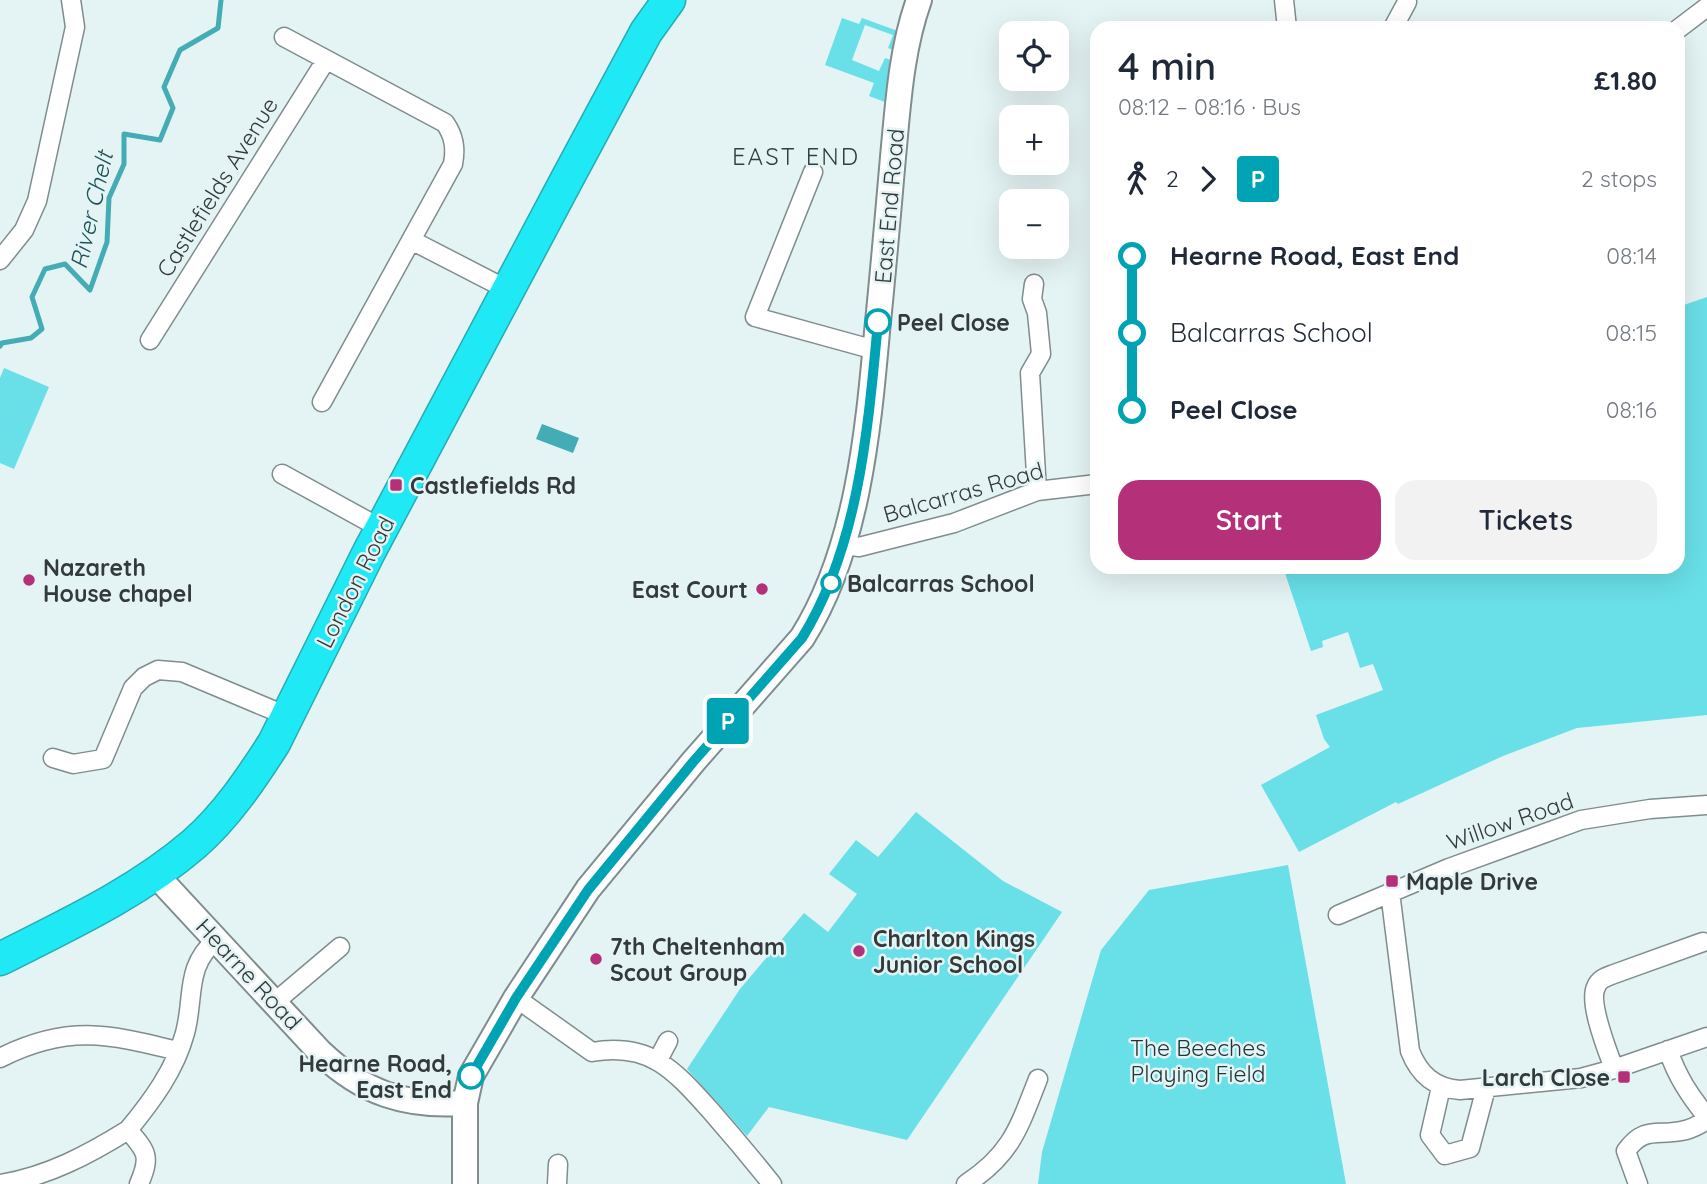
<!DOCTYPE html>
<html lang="en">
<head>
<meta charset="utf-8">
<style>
  body { margin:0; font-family:Quicksand,sans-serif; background:#f2f2f3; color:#1f2937; height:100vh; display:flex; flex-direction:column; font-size:26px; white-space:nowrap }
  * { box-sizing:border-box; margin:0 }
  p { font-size:23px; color:#747a83 }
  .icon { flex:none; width:38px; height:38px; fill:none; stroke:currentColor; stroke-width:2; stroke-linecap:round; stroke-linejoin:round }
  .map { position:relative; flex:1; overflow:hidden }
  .details { position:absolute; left:1090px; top:21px; width:595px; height:553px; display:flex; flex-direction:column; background:#fff; border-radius:21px; box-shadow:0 7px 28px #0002 }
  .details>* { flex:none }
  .badge { padding:0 14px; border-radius:5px; font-size:24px; line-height:46px }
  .buttons { position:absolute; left:999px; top:21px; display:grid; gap:14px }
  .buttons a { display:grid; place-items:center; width:70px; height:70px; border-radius:14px; background:#fff; box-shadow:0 7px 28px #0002; font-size:35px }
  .map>.badge { position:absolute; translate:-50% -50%; box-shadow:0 0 0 4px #fff }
  .legs { display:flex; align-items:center; gap:10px; height:77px; padding:0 28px; font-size:23px }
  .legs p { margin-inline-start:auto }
  .head { display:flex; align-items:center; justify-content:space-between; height:119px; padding:0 28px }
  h1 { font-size:38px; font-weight:600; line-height:52px }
  .primary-button { display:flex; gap:14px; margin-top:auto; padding:14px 28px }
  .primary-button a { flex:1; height:80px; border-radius:21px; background:#b43179; color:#fff; font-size:28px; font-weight:600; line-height:80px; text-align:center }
  .primary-button a+a { background:#f2f2f3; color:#1f2937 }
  ul { padding:0 28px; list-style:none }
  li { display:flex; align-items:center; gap:24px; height:77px; font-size:26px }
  li i { display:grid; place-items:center; width:10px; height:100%; margin:0 9px; background:currentColor }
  li i::after { content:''; width:18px; height:18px; margin:-9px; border:5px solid; border-radius:50%; background:#fff }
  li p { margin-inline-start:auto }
  li:first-child i { background:linear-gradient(#0000 50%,currentColor 0) }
  li:last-child i { background:linear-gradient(currentColor 50%,#0000 0) }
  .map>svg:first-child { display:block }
  .green { fill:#69dfe8 }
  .water { fill:#43acb4 }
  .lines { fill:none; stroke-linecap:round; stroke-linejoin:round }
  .stream { stroke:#43acb4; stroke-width:5 }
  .street-casing { stroke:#7f8d8e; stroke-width:21 }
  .secondary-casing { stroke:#7f8d8e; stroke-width:28 }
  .highway-casing { stroke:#26acb3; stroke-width:35 }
  .street { stroke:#fff; stroke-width:18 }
  .secondary { stroke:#fff; stroke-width:24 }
  .highway { stroke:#1fe9f4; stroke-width:32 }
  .line-1-casing { stroke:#fff; stroke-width:16 }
  .line-1 { stroke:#00a3b4; stroke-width:10 }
  .stop-1-dot { fill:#fff; stroke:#00a3b4; stroke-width:3.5 }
  .poi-dot { fill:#b43179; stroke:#e4f3f4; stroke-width:2.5 }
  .labels { text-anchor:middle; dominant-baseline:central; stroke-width:5; stroke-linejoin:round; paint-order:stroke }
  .street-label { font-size:23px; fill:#343a3b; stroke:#e4f3f4 }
  .stop-label { font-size:23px; font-weight:bold; fill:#343a3b; stroke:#e4f3f4; text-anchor:start }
  .poi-label { font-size:23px; font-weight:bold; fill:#343a3b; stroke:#e4f3f4; text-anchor:start }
  .park-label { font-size:23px; fill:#203739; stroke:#e4f3f4 }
  .neighbourhood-label { font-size:24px; letter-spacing:2px; fill:#333f3f; stroke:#e4f3f4 }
  .water-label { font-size:24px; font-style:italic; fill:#185458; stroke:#e4f3f4 }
</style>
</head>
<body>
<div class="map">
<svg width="1707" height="1184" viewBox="0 0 1707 1184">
  <rect width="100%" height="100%" fill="#e4f3f4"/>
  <!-- green -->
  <path class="green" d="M842 18 859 24 862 18 909 35 906 55 888 48 893 35 865 25 852 60 879 71 885 58 904 65 898 107 869 96 874 83 825 65Z
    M1707 297V715L1577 728 1503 756 1398 804 1396 802 1299 852 1261 785 1330 747 1324 739 1316 715 1383 690 1373 664 1360 668 1348 632 1322 641 1323 647 1311 651 1283 567H1678V307Z
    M4 368 49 387 14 469 0 463V378Z
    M916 812 1003 881 1062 912 907 1140 769 1107 747 1136 687 1069 740 989 804 913 828 932 857 894 829 874 856 840 878 857Z
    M1288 865 1346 1184H1038L1042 1152 1101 950 1149 890Z"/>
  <!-- water -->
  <path class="water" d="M542 424 579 438 573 453 536 439Z"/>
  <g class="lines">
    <!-- stream -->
    <path class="stream" d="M0 346 2 343 31 338 42 329 32 297 45 269 65 264 90 290 107 242 109 198 124 164V134L160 140 173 108 164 87 180 50 218 28 221 0"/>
    <!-- street casing -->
    <g class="street-casing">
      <path id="street" d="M1284 0 1287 28
        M1393 28 1407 2
        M1678 29 1707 7
        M284 37 445 123C454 136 456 148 453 164L322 402
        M813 172 755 317 875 350
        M411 240 508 290
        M0 260 24 230 37 201 75 27 71 0
        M1034 284 1032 299 1037 313 1041 354 1030 373 1037 491
        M150 340 326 60
        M282 474 382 529
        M844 545 859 547 954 523 1037 491 1097 484
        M53 758 73 764 103 759 133 688 144 677 158 670 182 672 287 716
        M1390 892 1410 1051C1419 1074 1434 1088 1460 1090L1581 1078 1614 1069 1707 1037
        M1338 915 1449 868 1581 820 1650 809 1707 805
        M516 998 592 1052C650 1042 674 1070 710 1110 731 1134 752 1159 772 1184
        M275 1002 340 947
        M1668 1050C1677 1076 1689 1095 1707 1117
        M0 1058C68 1024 108 1034 178 1051
        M658 1060 668 1041
        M1614 1069C1608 1052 1588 1003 1596 987 1599 979 1606 977 1614 974L1703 942
        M1441 1087 1430 1135 1445 1155 1470 1148 1486 1088
        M1 1184C48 1176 88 1155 128 1130
        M139 1184C151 1156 147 1152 128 1130 152 1101 175 1070 185 1033 195 996 184 967 217 939
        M557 1184 558 1164
        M966 1184C1012 1154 1019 1127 1038 1079
        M1638 1184 1626 1151C1644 1126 1656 1136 1681 1131 1690 1130 1699 1125 1707 1120"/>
    </g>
    <!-- secondary casing -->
    <g class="secondary-casing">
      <path id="secondary" d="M154 873 320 1052C363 1093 405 1107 465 1103
        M465 1184V1103L471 1076 516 998 588 889 693 762 802 638C857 551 868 433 877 332 883 273 888 215 893 157 898 105 901 50 919 0"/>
    </g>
    <!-- highway casing -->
    <g class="highway-casing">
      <path id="highway" d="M0 959C67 925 137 893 194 844 226 816 251 779 274 743L369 552 566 181 646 32 669 0"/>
    </g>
    <!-- street -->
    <use href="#street" class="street"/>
    <!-- secondary -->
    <use href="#secondary" class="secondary"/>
    <!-- highway -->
    <use href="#highway" class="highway"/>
  </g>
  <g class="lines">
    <!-- line-1 casing -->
    <g class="line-1-casing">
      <path id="line-1" d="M471 1076 516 998 588 890 693 762 802 638C859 546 868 428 878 322"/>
    </g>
    <!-- line-1 -->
    <use href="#line-1" class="line-1"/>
  </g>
  <!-- markers -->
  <g class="stop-1-dot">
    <circle cx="878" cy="322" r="12"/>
    <circle cx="831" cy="583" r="9"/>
    <circle cx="471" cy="1076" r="12"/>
  </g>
  <g class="poi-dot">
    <rect x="389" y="478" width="14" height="14" rx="3.5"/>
    <circle cx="29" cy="580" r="7"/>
    <circle cx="762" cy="589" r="7"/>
    <rect x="1385" y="874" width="14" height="14" rx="3.5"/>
    <circle cx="859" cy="951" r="7"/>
    <circle cx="596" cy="959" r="7"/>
    <rect x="1617" y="1070" width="14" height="14" rx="3.5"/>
  </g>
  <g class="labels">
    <!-- street labels -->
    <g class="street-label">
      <text transform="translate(217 187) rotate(-58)">Castlefields Avenue</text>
      <text transform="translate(889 206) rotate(-85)">East End Road</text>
      <text transform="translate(963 492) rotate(-16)">Balcarras Road</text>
      <text transform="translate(355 582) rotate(-63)">London Road</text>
      <text transform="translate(1510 821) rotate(-19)">Willow Road</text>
      <text transform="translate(249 974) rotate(47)">Hearne Road</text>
    </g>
    <!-- stop labels -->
    <g class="stop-label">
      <text x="897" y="322">Peel Close</text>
      <text x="847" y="583">Balcarras School</text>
      <text x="452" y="1063" text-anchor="end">Hearne Road,<tspan x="452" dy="26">East End</tspan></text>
    </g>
    <!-- poi labels -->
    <g class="poi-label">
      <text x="410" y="485">Castlefields Rd</text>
      <text x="43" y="567">Nazareth<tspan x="43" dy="26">House chapel</tspan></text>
      <text x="748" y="589" text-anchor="end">East Court</text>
      <text x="1406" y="881">Maple Drive</text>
      <text x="873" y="938">Charlton Kings<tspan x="873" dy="26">Junior School</tspan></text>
      <text x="610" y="946">7th Cheltenham<tspan x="610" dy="26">Scout Group</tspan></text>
      <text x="1610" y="1077" text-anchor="end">Larch Close</text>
    </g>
    <!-- park labels -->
    <g class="park-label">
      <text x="1198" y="1047">The Beeches<tspan x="1198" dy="26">Playing Field</tspan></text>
    </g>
    <!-- neighbourhood labels -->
    <g class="neighbourhood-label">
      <text x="796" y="156">EAST END</text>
    </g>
    <!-- water labels -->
    <g class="water-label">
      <text transform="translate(91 210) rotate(-77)">River Chelt</text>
    </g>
  </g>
</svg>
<div class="buttons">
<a><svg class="icon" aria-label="locate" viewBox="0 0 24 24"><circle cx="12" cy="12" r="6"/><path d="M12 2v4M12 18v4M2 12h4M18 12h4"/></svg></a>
<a>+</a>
<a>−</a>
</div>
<b class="badge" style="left:728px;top:721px;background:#00a3b4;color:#fff">P</b>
<section class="details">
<div class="head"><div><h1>4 min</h1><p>08:12 – 08:16 · Bus</p></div><b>£1.80</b></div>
<div class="legs"><svg class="icon" aria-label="walk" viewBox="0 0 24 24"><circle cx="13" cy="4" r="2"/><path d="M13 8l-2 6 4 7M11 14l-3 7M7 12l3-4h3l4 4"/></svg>2<svg class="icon" aria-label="forward" viewBox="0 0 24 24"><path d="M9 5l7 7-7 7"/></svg><b class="badge" style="background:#00a3b4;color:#fff">P</b><p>2 stops</p></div>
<ul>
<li><i style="color:#00a3b4"></i><b>Hearne Road, East End</b><p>08:14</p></li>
<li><i style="color:#00a3b4"></i><span>Balcarras School</span><p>08:15</p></li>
<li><i style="color:#00a3b4"></i><b>Peel Close</b><p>08:16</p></li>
</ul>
<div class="primary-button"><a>Start</a><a>Tickets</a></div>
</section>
</div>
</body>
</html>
